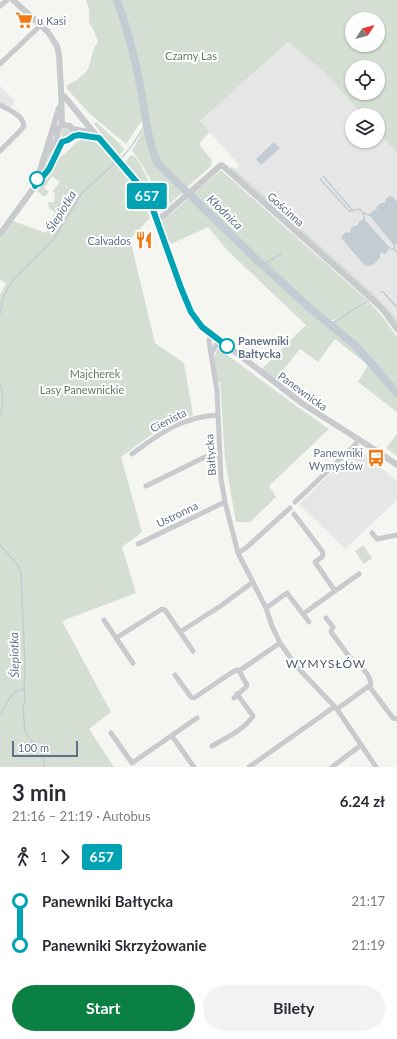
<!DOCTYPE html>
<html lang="pl">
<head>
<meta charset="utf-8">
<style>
  body { margin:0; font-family:Lato,sans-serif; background:#f2f2f3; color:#2b2b33; height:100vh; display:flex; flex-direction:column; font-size:15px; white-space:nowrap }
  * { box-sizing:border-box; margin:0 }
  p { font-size:13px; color:#7c7c81 }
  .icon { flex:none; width:22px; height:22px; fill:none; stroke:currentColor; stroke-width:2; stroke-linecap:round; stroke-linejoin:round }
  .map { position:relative; height:767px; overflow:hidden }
  .panel { display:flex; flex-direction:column; background:#fff; flex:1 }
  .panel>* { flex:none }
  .badge { padding:0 8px; border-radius:3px; font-size:14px; line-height:26px }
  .needle { width:26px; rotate:54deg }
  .tools { position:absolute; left:345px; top:12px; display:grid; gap:8px }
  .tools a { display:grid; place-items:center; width:40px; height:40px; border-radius:50%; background:#fff; box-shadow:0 1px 3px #0004; font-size:20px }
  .scale { position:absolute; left:12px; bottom:10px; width:66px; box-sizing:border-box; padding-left:4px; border:2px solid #626e85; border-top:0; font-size:11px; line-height:14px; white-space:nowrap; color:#626e85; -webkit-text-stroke:3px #fff; paint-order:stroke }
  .map>.badge { position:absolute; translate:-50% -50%; box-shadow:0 0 0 2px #fff }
  .legs { display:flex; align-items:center; gap:6px; height:44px; padding:0 12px; font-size:13px }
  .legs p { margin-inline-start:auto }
  .summary { display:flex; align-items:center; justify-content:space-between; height:68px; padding:0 12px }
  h1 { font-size:22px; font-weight:700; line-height:30px }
  .button { display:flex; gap:8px; margin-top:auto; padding:8px 12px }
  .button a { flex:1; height:46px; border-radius:24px; background:#0b8043; color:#fff; font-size:16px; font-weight:700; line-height:46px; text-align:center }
  .button a+a { background:#f2f2f3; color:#2b2b33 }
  ul { padding:0 12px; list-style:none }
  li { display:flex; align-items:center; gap:14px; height:44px; font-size:15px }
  li i { display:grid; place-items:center; width:6px; height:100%; margin:0 5px; background:currentColor }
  li i::after { content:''; width:10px; height:10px; margin:-5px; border:3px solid; border-radius:50%; background:#fff }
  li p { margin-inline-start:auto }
  li:first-child i { background:linear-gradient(#0000 50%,currentColor 0) }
  li:last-child i { background:linear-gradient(currentColor 50%,#0000 0) }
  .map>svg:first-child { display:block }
  .built { fill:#e5e6e5 }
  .green { fill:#d4ded2; fill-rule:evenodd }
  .water { fill:#c4ccd3 }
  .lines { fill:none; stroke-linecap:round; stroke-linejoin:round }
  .stream { stroke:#c4ccd3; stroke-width:1.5 }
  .river { stroke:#c4ccd3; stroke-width:8 }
  .minor { stroke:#c8cace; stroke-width:5 }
  .tertiary { stroke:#c8cace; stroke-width:6 }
  .line-1-casing { stroke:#fff; stroke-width:9 }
  .line-1 { stroke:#00a3b4; stroke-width:6 }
  .stop-1-dot { fill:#fff; stroke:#00a3b4; stroke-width:2 }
  .labels { text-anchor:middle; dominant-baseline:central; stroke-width:4; stroke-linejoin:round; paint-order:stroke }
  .poi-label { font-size:11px; fill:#626e85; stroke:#fff; text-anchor:end }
  .park-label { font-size:11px; fill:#617c62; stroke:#fff }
  .street-label { font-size:11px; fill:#626e85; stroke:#fff }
  .stop-label { font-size:11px; font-weight:bold; fill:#626e85; stroke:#fff; text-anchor:start }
  .water-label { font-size:12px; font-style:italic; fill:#62768a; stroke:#fff }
  .neighbourhood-label { font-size:12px; letter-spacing:1px; fill:#50596a; stroke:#fff }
</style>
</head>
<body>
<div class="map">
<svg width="397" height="767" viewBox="0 0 397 767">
  <rect width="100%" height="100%" fill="#f5f6f1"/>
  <!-- built -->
  <path class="built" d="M288 42 324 72 363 115H352V141H378V132L397 153V319L374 294 234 170 239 165 200 121Z
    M0 86 14 100 13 105 10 108 0 103Z
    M357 448 397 481V500L345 549 299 504Z"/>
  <!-- green -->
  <path class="green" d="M86 0H115L127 33 143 119 126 144 90 114 67 89V85C74 82 84 76 88 69 92 60 91 50 98 42L93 29 89 22V9Z
    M119 0H397V153L378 132V115H363L324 72 288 42 200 121 210 132 201 141 200 146 212 160 211 166 186 188 160 163 154 150 130 33ZM352 19H378V45H352ZM352 67H378V93H352Z
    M96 122 120 144 124 150 119 155 94 124Z
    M145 127 151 152 159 167 185 191 164 208 160 206C160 194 141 160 132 151Z
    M60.5 133a4.5 4.5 0 1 1 9 0a4.5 4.5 0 1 1-9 0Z
    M80 140 94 141 101 146 138 192 148 208 147 211 150 218 130 239 155 343 184 363 193 415 155 432 121 457 142 532 122 547 136 593 62 621 111 712 89 729 114 767H0V295L6 284 0 279V238L13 221 46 233 55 212 49 208 48 202H54L55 193 52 192 60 182 52 176 44 188 49 192 46 196H43L37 191 61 156C69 152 72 144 80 140Z
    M59 141 49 166 41 174 45 157Z
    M131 155 135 157 139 162 158 199 159 205 146 186 125 162Z
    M232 167 374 294 397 319V326L231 170 230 168Z
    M220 171H222L367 300C356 308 341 319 328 321L255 256 193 193Z
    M190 197 255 262 311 311 353 346 372 366 397 397V412L358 382 368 365 335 339 318 362 300 349 275 380 262 369 306 325 227 250 208 227 171 244 167 237H165L161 222 168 214 170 215Z
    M369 302 382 316 397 337V391L356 344 331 323 335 322Z
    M218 348 295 405 329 429 269 486 276 497 250 522H236L225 460 220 382 217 381 214 357Z
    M397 434V456L386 448Z
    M363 545 372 558 364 564 355 551Z"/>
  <!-- water -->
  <path class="water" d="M274 142 280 148 261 165 256 159Z
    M389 196 393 197 397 202V244H393L369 215 374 210H377L376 207 381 203H385L386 199Z
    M363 219 365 220 389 247V249L385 254 380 252V258C375 263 371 268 364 265L342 239 341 237 346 232 350 233 351 228 354 226H357L359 222Z"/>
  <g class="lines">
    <!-- stream -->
    <path class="stream" d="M120 159C132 148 139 136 146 122
      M323 176 353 211
      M320 179 349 211 360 209 363 213 369 215
      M363 213 364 219
      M393 244 395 246 394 249 397 252
      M389 247 392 249H394
      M262 265 281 254
      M381 292H383L397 307
      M0 314 3 298 12 281 54 239 82 193 117 161
      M328 323 334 322 368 301
      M0 383C4 395 4 404 0 416
      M0 545 17 564 21 573 25 667 24 689 25 699 23 708 25 731 44 759V767
      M0 714C8 704 9 692 23 689"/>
    <!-- river -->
    <path class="river" d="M117 0C126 26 134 53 139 80 145 108 146 137 158 164L255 258 312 310 355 345 397 393"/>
    <!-- minor -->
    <path class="minor" d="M0 6 7 0
      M0 64 41 25
      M0 105C9 110 23 115 24 126L22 129 0 151
      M211 334 209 341 217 391 221 479 225 502 238 553 266 608 272 626 280 643 297 667 337 709 376 767
      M211 354 219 340
      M132 454C160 433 182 417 218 415
      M146 486 205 457 219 455
      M295 502 355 445 359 439
      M294 514 322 551 323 554 322 557 315 562 335 591 359 574
      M372 533 377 539 397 535
      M138 544 225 502
      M238 553 246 548 290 508
      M266 608 287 593 303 614 335 591
      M303 614 309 622
      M326 618 333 627 331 632 351 659 357 662 368 675 370 680 371 684 369 686 393 718 397 719
      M104 620 116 638
      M180 632 222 605 253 582
      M133 663 116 638 162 609 165 610 193 651
      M175 675 191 697 194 698 231 673 237 670 239 671 280 643
      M234 698 246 687 247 685 239 671
      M337 709 369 686
      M111 733 132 763 197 718
      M172 736 194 767
      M212 746C225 738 244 730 253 716L237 694
      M249 767 334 707
      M332 767 361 745"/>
    <!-- tertiary -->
    <path class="tertiary" d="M13 0 48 32 57 46 59 55 61 88 62 123 61 126
      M64 96 95 134
      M72 129 90 132 96 135C114 158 137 177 150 202 170 242 173 293 203 327L303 404 380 453 397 465
      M46 151 59 108
      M35 186 45 154 57 140C58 133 55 128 63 125L70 126 73 131 72 137
      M157 219 163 216 221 165 223 166 374 301 384 311 397 329
      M0 234 35 186 48 171 60 145 64 141"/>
  </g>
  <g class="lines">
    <!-- line-1 casing -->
    <g class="line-1-casing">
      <path id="line-1" d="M37 179 35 186 49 169 62 142 68 140 74 136 79 135 99 138 140 186 152 207 181 288 191 312 202 327 227 346"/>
    </g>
    <!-- line-1 -->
    <use href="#line-1" class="line-1"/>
  </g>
  <!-- icons -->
  <defs>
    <g id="supermarket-bare" transform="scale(1.38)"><path d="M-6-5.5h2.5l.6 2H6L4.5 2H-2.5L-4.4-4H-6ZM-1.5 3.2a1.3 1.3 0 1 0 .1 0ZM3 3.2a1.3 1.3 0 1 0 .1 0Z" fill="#f37914" stroke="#fff" stroke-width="2.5" paint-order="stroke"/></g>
    <g id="restaurant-bare" transform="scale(1.38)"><path d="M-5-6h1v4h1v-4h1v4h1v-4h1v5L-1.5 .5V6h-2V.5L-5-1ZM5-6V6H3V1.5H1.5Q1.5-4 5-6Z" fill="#f37914" stroke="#fff" stroke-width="2.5" paint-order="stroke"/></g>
    <g id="bus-bare" transform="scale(1.38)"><path d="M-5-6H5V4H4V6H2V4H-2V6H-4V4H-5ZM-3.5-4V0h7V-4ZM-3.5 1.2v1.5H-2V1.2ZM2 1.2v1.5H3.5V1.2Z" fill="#f37914" stroke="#fff" stroke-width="2.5" paint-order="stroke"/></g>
  </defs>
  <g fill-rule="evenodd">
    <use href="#supermarket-bare" x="24" y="20"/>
    <use href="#restaurant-bare" x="144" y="240"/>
    <use href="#bus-bare" x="376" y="458"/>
  </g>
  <!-- markers -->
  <g class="stop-1-dot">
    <circle cx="37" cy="179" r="7"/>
    <circle cx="227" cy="346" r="7"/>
  </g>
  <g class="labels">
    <!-- poi labels -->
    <g class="poi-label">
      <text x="37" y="20" text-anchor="start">u Kasi</text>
      <text x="131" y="240">Calvados</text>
      <text x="363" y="452">Panewniki<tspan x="363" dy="13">Wymysłów</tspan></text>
    </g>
    <!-- park labels -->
    <g class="park-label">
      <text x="191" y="55">Czarny Las</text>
      <text x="95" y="373">Majcherek</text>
      <text x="82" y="389">Lasy Panewnickie</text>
    </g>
    <!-- street labels -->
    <g class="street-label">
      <text transform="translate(286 209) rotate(42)">Gościnna</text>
      <text transform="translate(303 391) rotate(36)">Panewnicka</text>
      <text transform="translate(168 420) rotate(-27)">Cienista</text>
      <text transform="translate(210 455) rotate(-94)">Bałtycka</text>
      <text transform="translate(177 514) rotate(-26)">Ustronna</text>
    </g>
    <!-- stop labels -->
    <g class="stop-label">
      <text x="238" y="340">Panewniki<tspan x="238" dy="13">Bałtycka</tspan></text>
    </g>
    <!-- water labels -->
    <g class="water-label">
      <text transform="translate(61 211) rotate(-58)">Ślepiotka</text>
      <text transform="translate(225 212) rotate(44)">Kłodnica</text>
      <text transform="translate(14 655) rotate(-91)">Ślepiotka</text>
    </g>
    <!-- neighbourhood labels -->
    <g class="neighbourhood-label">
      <text x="326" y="663">WYMYSŁÓW</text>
    </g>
  </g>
</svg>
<div class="tools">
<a><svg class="needle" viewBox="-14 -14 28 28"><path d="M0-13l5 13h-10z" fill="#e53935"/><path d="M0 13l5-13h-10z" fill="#7c7c81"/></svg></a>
<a><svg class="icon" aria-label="locate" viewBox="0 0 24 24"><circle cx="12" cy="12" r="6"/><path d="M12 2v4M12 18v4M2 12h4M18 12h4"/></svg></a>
<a><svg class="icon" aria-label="layers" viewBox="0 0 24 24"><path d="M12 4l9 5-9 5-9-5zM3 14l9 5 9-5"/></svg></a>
</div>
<div class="scale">100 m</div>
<b class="badge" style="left:147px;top:196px;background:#00a3b4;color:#fff">657</b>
</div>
<section class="panel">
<div class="summary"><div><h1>3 min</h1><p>21:16 – 21:19 · Autobus</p></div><b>6.24 zł</b></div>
<div class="legs"><svg class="icon" aria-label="walk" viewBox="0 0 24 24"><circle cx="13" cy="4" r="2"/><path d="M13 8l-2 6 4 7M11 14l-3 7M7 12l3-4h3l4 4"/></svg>1<svg class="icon" aria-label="forward" viewBox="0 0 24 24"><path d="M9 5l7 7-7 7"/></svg><b class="badge" style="background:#00a3b4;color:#fff">657</b></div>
<ul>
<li><i style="color:#00a3b4"></i><b>Panewniki Bałtycka</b><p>21:17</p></li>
<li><i style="color:#00a3b4"></i><b>Panewniki Skrzyżowanie</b><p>21:19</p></li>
</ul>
<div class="button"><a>Start</a><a>Bilety</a></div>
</section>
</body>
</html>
